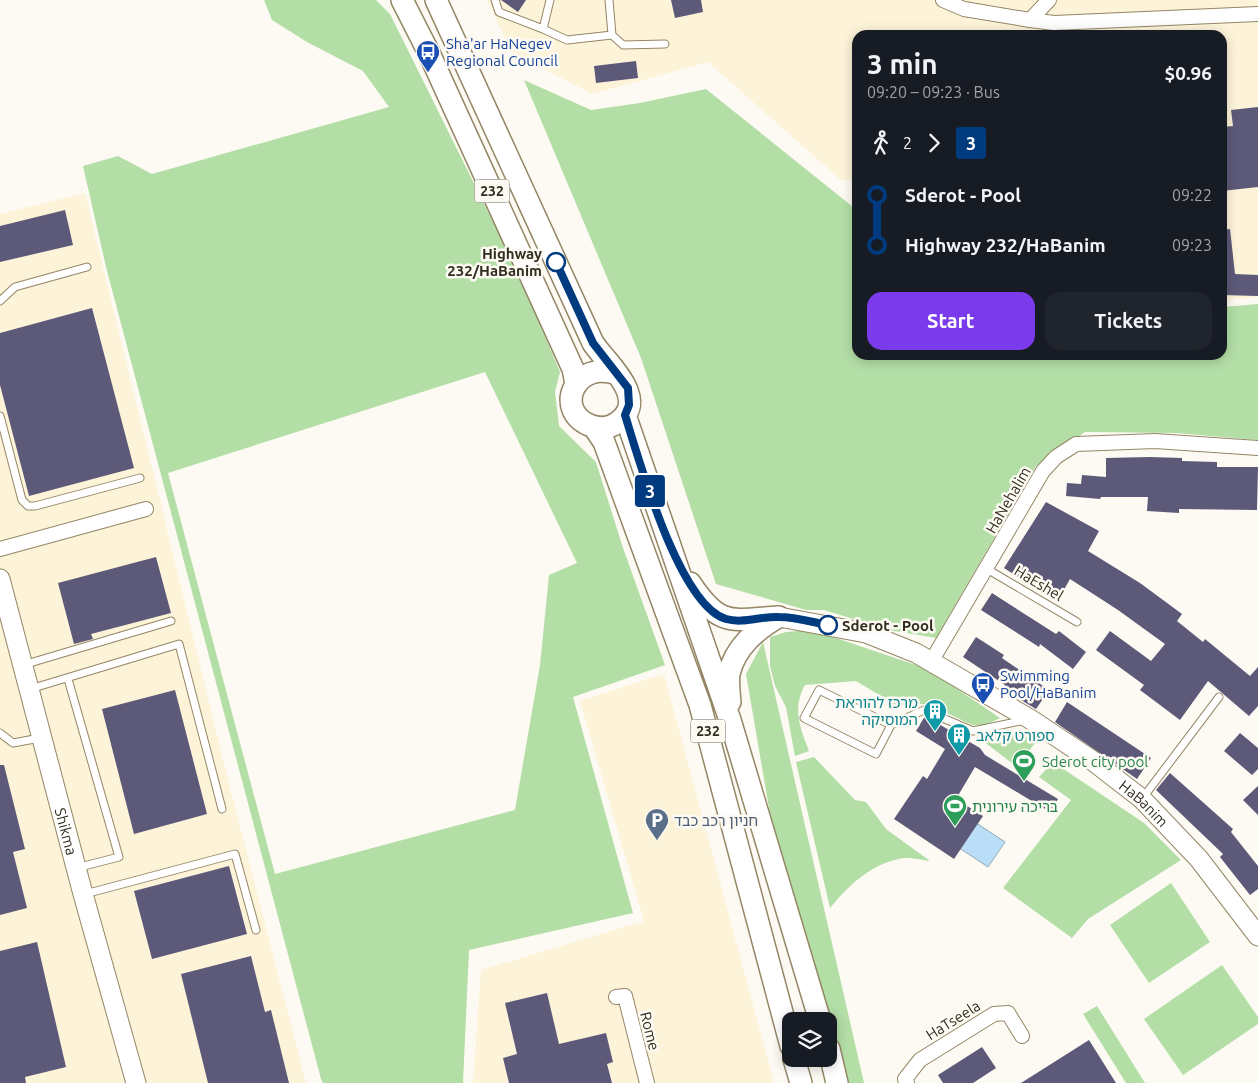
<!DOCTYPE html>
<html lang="en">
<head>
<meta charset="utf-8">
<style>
  body { margin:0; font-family:Ubuntu,"Noto Sans Hebrew",sans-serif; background:#20242c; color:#f1f3f6; height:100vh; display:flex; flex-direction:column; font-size:19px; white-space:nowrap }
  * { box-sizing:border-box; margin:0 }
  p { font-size:16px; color:#9ea1a6 }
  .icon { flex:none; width:28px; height:28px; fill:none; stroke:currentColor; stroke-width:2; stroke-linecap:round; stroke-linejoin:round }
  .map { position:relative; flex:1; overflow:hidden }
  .side { position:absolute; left:852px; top:30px; width:375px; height:330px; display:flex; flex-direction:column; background:#171b24; border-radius:15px; box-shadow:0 2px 12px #0003 }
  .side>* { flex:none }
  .badge { padding:0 10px; border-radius:4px; font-size:18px; line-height:32px }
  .controls { position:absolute; left:782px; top:1012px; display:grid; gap:10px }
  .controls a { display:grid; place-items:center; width:55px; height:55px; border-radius:10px; background:#171b24; box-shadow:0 2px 12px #0003; font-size:25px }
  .map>.badge { position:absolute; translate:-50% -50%; box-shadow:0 0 0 2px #fff }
  .legs { display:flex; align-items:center; gap:8px; height:55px; padding:0 15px; font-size:16px }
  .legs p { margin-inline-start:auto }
  .overview { display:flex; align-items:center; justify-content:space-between; height:85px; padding:0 15px }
  h1 { font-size:28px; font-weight:600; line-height:38px }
  .button { display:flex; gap:10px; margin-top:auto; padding:10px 15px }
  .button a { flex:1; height:58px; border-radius:15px; background:#7c3aed; color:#fff; font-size:20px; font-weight:600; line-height:58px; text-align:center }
  .button a+a { background:#20242c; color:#f1f3f6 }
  ul { padding:0 15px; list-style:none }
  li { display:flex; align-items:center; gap:18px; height:50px; font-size:19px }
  li i { display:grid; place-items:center; width:8px; height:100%; margin:0 6px; background:currentColor }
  li i::after { content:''; width:12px; height:12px; margin:-6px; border:4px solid; border-radius:50%; background:#171b24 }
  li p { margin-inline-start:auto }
  li:first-child i { background:linear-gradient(#0000 50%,currentColor 0) }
  li:last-child i { background:linear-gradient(currentColor 50%,#0000 0) }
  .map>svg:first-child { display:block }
  .built { fill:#fdf3d9 }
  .green { fill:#b3dea6; fill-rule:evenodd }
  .water { fill:#badef7; stroke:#91a9b6 }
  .building { fill:#5d5979 }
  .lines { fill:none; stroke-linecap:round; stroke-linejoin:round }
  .lane-casing { stroke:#948665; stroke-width:9 }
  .street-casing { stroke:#948665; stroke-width:16 }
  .secondary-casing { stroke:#948665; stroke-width:21 }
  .primary-casing { stroke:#948665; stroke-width:24 }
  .lane { stroke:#fff; stroke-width:7 }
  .street { stroke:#fff; stroke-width:14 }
  .secondary { stroke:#fff; stroke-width:19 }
  .primary { stroke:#fff; stroke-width:21 }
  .line-1-casing { stroke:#fff; stroke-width:11 }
  .line-1 { stroke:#003b80; stroke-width:8 }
  .stop-1-dot { fill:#fff; stroke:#003b80; stroke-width:2.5 }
  .labels { text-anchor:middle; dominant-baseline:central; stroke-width:5; stroke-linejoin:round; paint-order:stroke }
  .shield { fill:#fdfaf3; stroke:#6f6a5f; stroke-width:1 }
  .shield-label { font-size:14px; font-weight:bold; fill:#322d1f }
  .transit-label { font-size:15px; fill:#164399; stroke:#fdfaf3; text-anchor:start }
  .stop-label { font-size:15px; font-weight:bold; fill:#322d1f; stroke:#fdfaf3; text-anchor:end }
  .street-label { font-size:15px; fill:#322d1f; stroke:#fdfaf3 }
  .culture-label { font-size:15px; fill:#0d838f; stroke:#fdfaf3; text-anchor:end }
  .leisure-label { font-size:15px; fill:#27864d; stroke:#fdfaf3; text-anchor:start }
  .service-label { font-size:15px; fill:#4e5e75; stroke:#fdfaf3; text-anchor:start }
</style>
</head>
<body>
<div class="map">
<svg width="1258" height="1083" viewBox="0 0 1258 1083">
  <rect width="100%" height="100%" fill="#fdfaf3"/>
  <!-- built -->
  <path class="built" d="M487 0H1258V297L1223 300 1222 35H858L857 179 841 180 708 62 592 94 512 52Z
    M85 193 226 772 306 1083H0V214Z
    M664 674 774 1083H473L481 970 644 921 580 701Z"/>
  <!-- green -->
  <path class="green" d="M264 0H376L390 14 517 270 560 372 555 392 559 426 596 462 623 548 665 665 573 697 633 913 469 950 463 1083H323L321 1079 106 267 83 166 118 156 152 174 389 107 363 71 307 42 272 20ZM485 372 577 563 549 575 540 665 515 810 275 874 168 473Z
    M524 80 591 110 640 103 706 89 853 207H857L858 355H1222L1223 307 1258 304V440L1176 433 1085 432 1036 466 936 638 889 630 824 610H806L716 584 641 358Z
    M812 630 928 669 1000 718 984 726 972 725 928 704 896 705 856 681 805 685C792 708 800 728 809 751L795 756 786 707 775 686 770 666V637L786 632Z
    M763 642 864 1083H836L829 1054V1021H821L770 814 746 674Z
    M1019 731 1035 743 1017 767 983 741Z
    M814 757 855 800 866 802 886 829 930 861C921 860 908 856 899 859 870 865 848 886 830 908L796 762Z
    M1053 762 1144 823 1181 860 1088 919 1072 938 1003 888 1071 800 1039 777Z
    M1171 883 1210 942 1149 983 1110 925Z
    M1222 965 1258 1017V1024L1183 1075 1144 1019Z
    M1097 1006 1145 1083H1126L1083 1014Z"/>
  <!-- water -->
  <path class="water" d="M922 787 1005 842 988 867 905 812Z"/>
  <!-- building -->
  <path class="building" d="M501 0H526L518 12Z
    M671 0H701L703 12 675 18Z
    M636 61 638 78 596 83 594 66Z
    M1258 107V187L1222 191V127L1233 126 1231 110Z
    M65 210 73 245 0 262V226Z
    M1230 229 1235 274 1258 275V296L1222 295V230Z
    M92 308 134 468 29 496 0 385V333Z
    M1150 457 1182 458V461L1217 462V467H1258L1257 510 1179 509V513L1147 511 1148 497H1101L1100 499 1066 496 1067 483 1081 484 1082 475 1106 477V458Z
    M1046 502 1099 531 1088 551 1140 583 1182 614 1177 621 1203 642 1205 639 1250 676 1258 667V706L1249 716 1208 681 1180 720 1140 690 1144 685 1096 650 1110 631 1151 661 1165 644 1118 610 1070 579 1057 602 1004 568Z
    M156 557 171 613 91 634 93 639 74 644 58 583Z
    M992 593 1056 634 1059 631 1086 652 1073 669 1040 644 1039 647 981 610Z
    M976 637 1004 655 1002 658 1049 690 1036 709 1003 689 1005 685 963 657Z
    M175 690 207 814 134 834 102 709Z
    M1067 702 1151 758 1137 779 1055 722Z
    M925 716 980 748 985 755 1058 799 1050 812 975 767 956 799 983 816 954 859 894 819 923 776 927 779 945 749 916 731Z
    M1240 733 1258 748V769L1252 775 1224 751Z
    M0 765H4L25 849 13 852 27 908 0 915Z
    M1170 773 1233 829 1231 832 1258 866V889L1250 895 1220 857 1223 854 1156 790Z
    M1258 786V815L1243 800Z
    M229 866 247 934 152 959 134 891Z
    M37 942 66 1067 25 1077 26 1083H0V951Z
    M251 956 265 1012 271 1010 289 1083H208L181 974Z
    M547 993 559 1044 606 1033 613 1062 607 1064 612 1083H509L503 1058 517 1054 505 1003Z
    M1089 1040 1116 1083H1021Z
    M982 1047 996 1068 973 1083H943L938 1075Z"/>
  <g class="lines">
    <!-- lane casing -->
    <g class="lane-casing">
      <path id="lane" d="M495 0 499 12 543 29 567 40 612 35 623 45 665 44
        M609 0 612 35
        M543 29 550 0
        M0 301 15 287 87 267
        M0 416 22 500 28 506H35L140 478
        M987 569 1077 622
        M23 665 171 621
        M68 679 119 857 76 868
        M30 689 179 644 222 809
        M891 725 876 754 804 718 819 690 891 725 924 710 973 731 1025 720
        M0 733 13 743 40 738
        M1142 799 1219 697
        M85 894 235 854 256 930"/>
    </g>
    <!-- street casing -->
    <g class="street-casing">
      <path id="street" d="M943 0 964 9 1030 20 1049 0
        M1030 20 1054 23 1258 14
        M0 549 146 509
        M931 662 1043 471 1056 457 1076 444 1155 441 1258 448
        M616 997 625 996 647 1083
        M907 1083 905 1079 920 1060 994 1014 1008 1013 1022 1036"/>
    </g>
    <!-- secondary casing -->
    <g class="secondary-casing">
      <g id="secondary">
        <path id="s1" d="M0 579 83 894 136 1083"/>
        <path id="s2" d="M779 617 866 633 916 653 1030 719 1093 761 1142 799 1199 859 1258 936"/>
      </g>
    </g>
    <!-- primary casing -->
    <g class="primary-casing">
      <path id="primary" d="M402 0 429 53 573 369 576 384
        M436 0 593 343C607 364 650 399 618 422 609 429 599 429 589 425 553 409 576 359 617 374
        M625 415 730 720 820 1021
        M594 427 604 442 700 705 791 1046
        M690 583C720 628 731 620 779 617
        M730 702C729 693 728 682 729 674 735 647 756 630 778 617
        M829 1049 837 1083
        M794 1059 801 1083"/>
    </g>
    <!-- lane -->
    <use href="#lane" class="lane"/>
    <!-- street -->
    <use href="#street" class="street"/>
    <!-- secondary -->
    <use href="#secondary" class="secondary"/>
    <!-- primary -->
    <use href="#primary" class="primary"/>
  </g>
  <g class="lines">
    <!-- line-1 casing -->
    <g class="line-1-casing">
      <path id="line-1" d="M556 262 593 343 628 388 629 405 625 415C639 460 679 605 726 619 743 624 761 616 779 617 795 617 812 622 828 625"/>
    </g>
    <!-- line-1 -->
    <use href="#line-1" class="line-1"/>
  </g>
  <!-- icons -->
  <defs>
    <g id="bus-pin" transform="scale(1.25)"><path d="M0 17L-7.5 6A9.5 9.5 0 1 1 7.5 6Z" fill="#1a4fb4" stroke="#fdfaf3"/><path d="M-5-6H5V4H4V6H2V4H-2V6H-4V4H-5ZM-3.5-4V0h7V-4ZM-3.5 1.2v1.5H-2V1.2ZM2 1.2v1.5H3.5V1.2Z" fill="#fff"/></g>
    <g id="building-pin" transform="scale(1.25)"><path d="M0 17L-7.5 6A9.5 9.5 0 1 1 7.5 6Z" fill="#0f9aa8" stroke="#fdfaf3"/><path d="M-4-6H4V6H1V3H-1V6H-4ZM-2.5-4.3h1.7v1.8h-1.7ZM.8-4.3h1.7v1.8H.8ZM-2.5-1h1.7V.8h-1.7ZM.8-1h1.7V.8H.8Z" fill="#fff"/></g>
    <g id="stadium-pin" transform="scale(1.25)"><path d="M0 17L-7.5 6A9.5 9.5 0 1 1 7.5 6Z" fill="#2e9e5b" stroke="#fdfaf3"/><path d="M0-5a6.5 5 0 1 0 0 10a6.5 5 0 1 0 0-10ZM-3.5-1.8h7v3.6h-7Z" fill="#fff"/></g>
    <g id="parking-pin" transform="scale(1.25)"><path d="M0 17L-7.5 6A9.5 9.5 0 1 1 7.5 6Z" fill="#5c6f8a" stroke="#fdfaf3"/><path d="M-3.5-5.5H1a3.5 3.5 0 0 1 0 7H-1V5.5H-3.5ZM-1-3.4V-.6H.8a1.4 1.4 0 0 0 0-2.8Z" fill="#fff"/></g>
  </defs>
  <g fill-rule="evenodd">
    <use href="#bus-pin" x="428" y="52"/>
    <use href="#bus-pin" x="983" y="684"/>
    <use href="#building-pin" x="935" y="711"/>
    <use href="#building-pin" x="959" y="735"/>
    <use href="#stadium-pin" x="1024" y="761"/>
    <use href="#stadium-pin" x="955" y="806"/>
    <use href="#parking-pin" x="657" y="820"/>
  </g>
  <!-- markers -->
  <g class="stop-1-dot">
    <circle cx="556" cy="262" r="9"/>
    <circle cx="828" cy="625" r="9"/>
  </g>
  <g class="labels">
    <!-- shield labels -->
    <g class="shield">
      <rect x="474.5" y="179.5" width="35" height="23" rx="4"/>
      <rect x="690.5" y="719.5" width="35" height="23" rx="4"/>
    </g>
    <g class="shield-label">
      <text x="492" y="191">232</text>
      <text x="708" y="731">232</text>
    </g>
    <!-- transit labels -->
    <g class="transit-label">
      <text x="446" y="43">Sha'ar HaNegev<tspan x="446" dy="17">Regional Council</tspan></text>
      <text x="1000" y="675">Swimming<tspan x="1000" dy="17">Pool/HaBanim</tspan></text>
    </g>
    <!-- stop labels -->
    <g class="stop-label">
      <text x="542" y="253">Highway<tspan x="542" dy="17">232/HaBanim</tspan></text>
      <text x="842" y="625" text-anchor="start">Sderot - Pool</text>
    </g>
    <!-- street labels -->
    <g class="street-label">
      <text transform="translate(1008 500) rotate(-60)">HaNehalim</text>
      <text transform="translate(1039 583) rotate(31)">HaEshel</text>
      <text stroke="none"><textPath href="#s2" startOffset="416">HaBanim</textPath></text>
      <text stroke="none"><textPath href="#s1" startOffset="261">Shikma</textPath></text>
      <text transform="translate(953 1020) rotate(-32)">HaTseela</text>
      <text transform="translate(650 1031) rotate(76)">Rome</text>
    </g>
    <!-- culture labels -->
    <g class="culture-label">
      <text x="918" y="702">מרכז להוראת<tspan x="918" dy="17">המוסיקה</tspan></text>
      <text x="976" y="735" text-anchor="start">ספורט קלאב</text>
    </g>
    <!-- leisure labels -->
    <g class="leisure-label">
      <text x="1042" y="761">Sderot city pool</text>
      <text x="972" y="806">בריכה עירונית</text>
    </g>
    <!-- service labels -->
    <g class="service-label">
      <text x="674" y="820">חניון רכב כבד</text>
    </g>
  </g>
</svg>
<div class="controls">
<a><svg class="icon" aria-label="layers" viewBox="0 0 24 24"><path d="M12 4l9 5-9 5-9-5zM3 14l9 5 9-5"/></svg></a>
</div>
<b class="badge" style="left:650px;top:491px;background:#003b80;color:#fff">3</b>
<section class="side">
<div class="overview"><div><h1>3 min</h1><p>09:20 – 09:23 · Bus</p></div><b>$0.96</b></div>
<div class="legs"><svg class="icon" aria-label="walk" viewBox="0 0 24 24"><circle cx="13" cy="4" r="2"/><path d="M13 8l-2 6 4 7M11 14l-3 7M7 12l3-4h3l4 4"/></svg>2<svg class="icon" aria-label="forward" viewBox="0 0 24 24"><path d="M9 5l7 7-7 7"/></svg><b class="badge" style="background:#003b80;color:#fff">3</b></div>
<ul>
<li><i style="color:#003b80"></i><b>Sderot - Pool</b><p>09:22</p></li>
<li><i style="color:#003b80"></i><b>Highway 232/HaBanim</b><p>09:23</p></li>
</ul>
<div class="button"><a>Start</a><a>Tickets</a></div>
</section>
</div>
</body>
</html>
